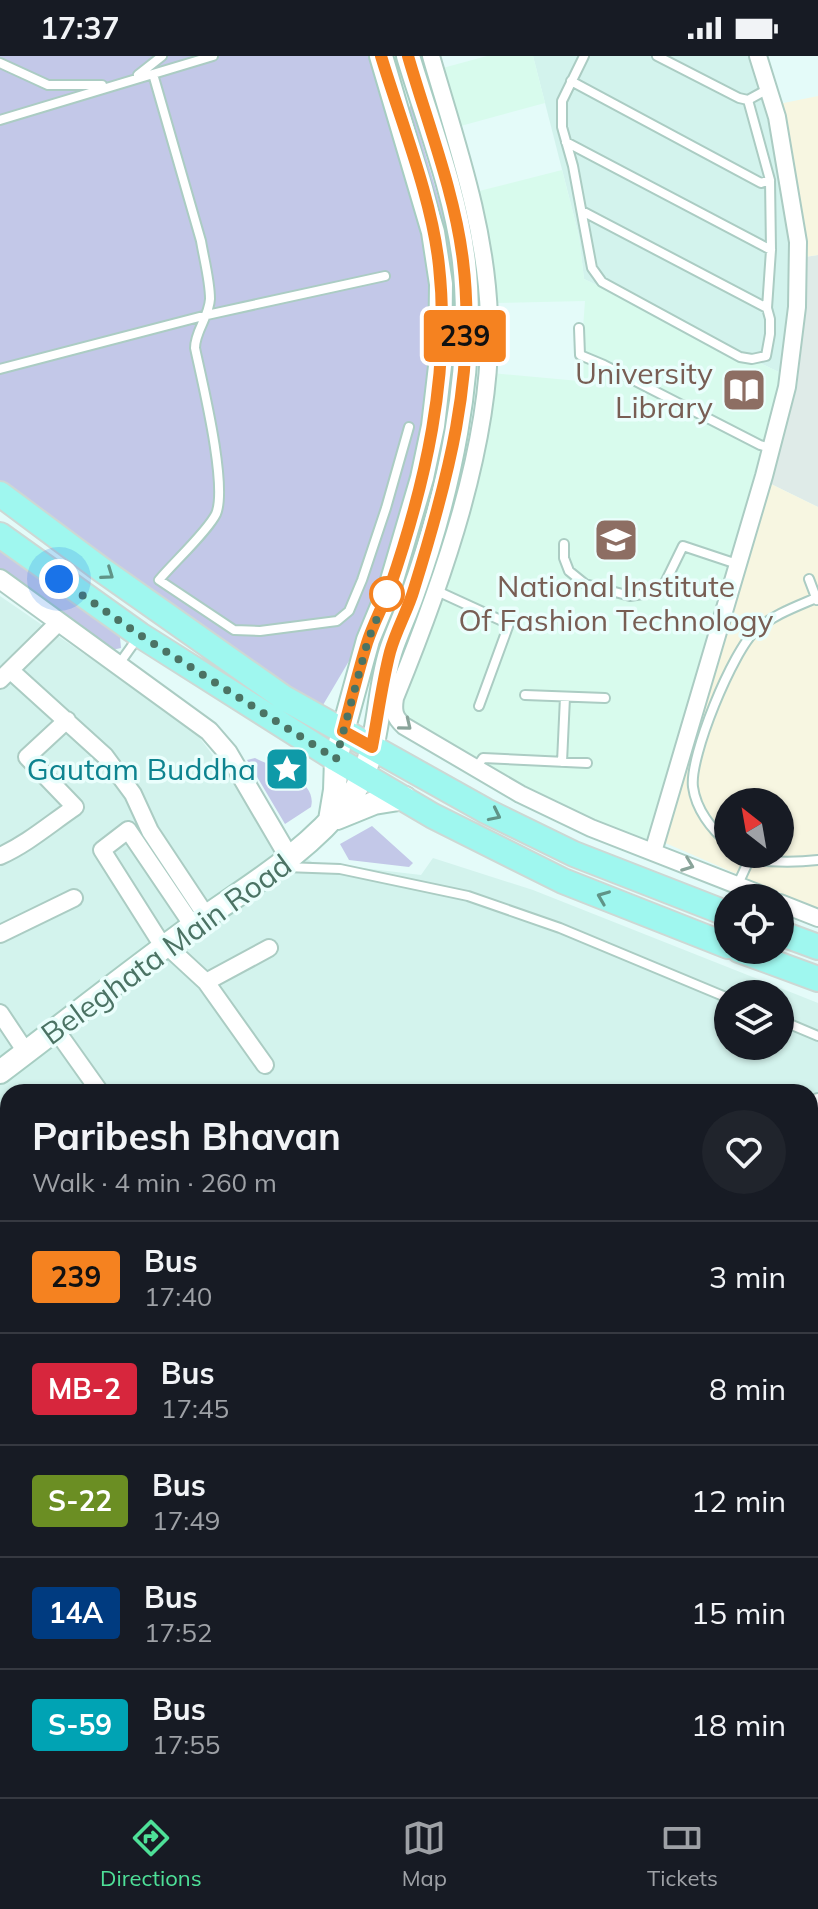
<!DOCTYPE html>
<html lang="en">
<head>
<meta charset="utf-8">
<style>
  body { margin:0; font-family:Mulish,sans-serif; background:#20242c; color:#f1f3f6; height:100vh; display:flex; flex-direction:column; font-size:30px; white-space:nowrap }
  * { box-sizing:border-box; margin:0 }
  p { font-size:26px; color:#9ea1a6 }
  .icon { flex:none; width:44px; height:44px; fill:none; stroke:currentColor; stroke-width:2; stroke-linecap:round; stroke-linejoin:round }
  .map { position:relative; flex:1; overflow:hidden }
  .sheet { position:absolute; left:0px; top:1028px; width:818px; height:714px; display:flex; flex-direction:column; background:#171b24; border-radius:24px 24px 0 0; box-shadow:0 2px 6px #0004 }
  .sheet>* { flex:none }
  .badge { padding:0 16px; border-radius:6px; font-size:28px; line-height:52px }
  .needle { width:52px; rotate:329deg }
  .tools { position:absolute; left:714px; top:732px; display:grid; gap:16px }
  .tools a { display:grid; place-items:center; width:80px; height:80px; border-radius:50%; background:#171b24; box-shadow:0 2px 6px #0004; font-size:40px }
  .you { position:absolute; width:40px; height:40px; margin:-20px; border:6px solid #fff; border-radius:50%; background:#1a73e8; box-shadow:0 0 0 12px #1a73e833 }
  .map>.badge { position:absolute; translate:-50% -50%; box-shadow:0 0 0 4px #fff }
  .round { display:grid; place-items:center; flex:none; width:84px; height:84px; border-radius:42px; background:#20242c }
  .headline { display:flex; align-items:center; justify-content:space-between; height:136px; padding:0 32px }
  h1 { font-size:38px; font-weight:700; line-height:60px }
  ul { padding:0; list-style:none }
  li { display:flex; align-items:center; gap:24px; height:112px; padding:0 32px; border-top:2px solid #363941 }
  li div { flex:1 }
  li b { display:block; font-size:30px }
  li em { font-style:normal }
  li .badge { min-width:88px; font-weight:700; text-align:center }
  .status { display:flex; justify-content:space-between; align-items:center; height:56px; padding:0 40px; background:#171b24; direction:ltr }
  .status svg { height:22px; fill:currentColor }
  .menu { display:flex; justify-content:space-around; align-items:center; height:112px; border-top:2px solid #363941; background:#171b24; font-size:22px; color:#9ea1a6 }
  .menu a { display:grid; justify-items:center; gap:4px }
  .menu .current { color:#4ee098 }
  .map>svg:first-child { display:block }
  .residential { fill:#d3f3ed; fill-rule:evenodd }
  .commercial { fill:#d8fbed }
  .industrial { fill:#dfebe8 }
  .education { fill:#f7f6e1; fill-rule:evenodd }
  .green { fill:#c3c8e8 }
  .water { fill:#e4bad2; stroke:#d5a0be; stroke-width:2 }
  .lines { fill:none; stroke-linecap:round; stroke-linejoin:round }
  .service-casing { stroke:#abccc3; stroke-width:12 }
  .minor-casing { stroke:#abccc3; stroke-width:20 }
  .tertiary-casing { stroke:#abccc3; stroke-width:22 }
  .secondary-casing { stroke:#a7cdc2; stroke-width:26 }
  .primary-casing { stroke:#cdd8d4; stroke-width:28 }
  .service { stroke:#fff; stroke-width:8 }
  .minor { stroke:#fff; stroke-width:16 }
  .tertiary { stroke:#fff; stroke-width:18 }
  .secondary { stroke:#fff; stroke-width:22 }
  .primary { stroke:#9ff7ef; stroke-width:24 }
  .oneway { stroke:#609487 }
  .oneway2 { stroke:#8aa49a }
  .line-casing { stroke:#fff; stroke-width:18 }
  .line { stroke:#f58220; stroke-width:12 }
  .walk { stroke:#4b7364; stroke-width:8; stroke-dasharray:0 14.4 }
  .stop-dot { fill:#fff; stroke:#f58220; stroke-width:4 }
  .labels { text-anchor:middle; dominant-baseline:central; stroke-width:7; stroke-linejoin:round; paint-order:stroke }
  .education-label { font-size:30px; fill:#785e54; stroke:#eafefc; text-anchor:end }
  .culture-label { font-size:30px; fill:#0d838f; stroke:#eafefc; text-anchor:end }
  .street-label { font-size:30px; fill:#4b7364; stroke:#eafefc }
</style>
</head>
<body>
<div class="status"><b>17:37</b><svg viewBox="0 0 49 12"><path d="M0 12V9h3v3zM5 12V6h3v6zM10 12V3h3v9zM15 12V0h3v12zM26 1h20v11H26zM47 4h2v5h-2z"/></svg></div>
<div class="map">
<svg width="818" height="1741" viewBox="0 0 818 1741">
  <rect width="100%" height="100%" fill="#e4fbf9"/>
  <!-- residential -->
  <path class="residential" d="M533 0H754L787 128 791 195 788 255 781 317 584 223 579 180Z
    M0 540 193 673 273 779 312 806 421 819 433 802 533 834 818 947V1209L810 1212V1036H8V1571L0 1574ZM728 938H780V990H728Z
    M818 1335V1741H630L647 1734H810V1339Z
    M8 1698V1734H603L616 1741H0V1701Z"/>
  <!-- commercial -->
  <path class="commercial" d="M487 0H533L545 47 457 71 439 13Z
    M562 114 579 180 584 223 781 317 778 337 737 490 650 790 587 766 521 731 405 665 397 652 491 317 579 325 585 245 494 247 475 136Z"/>
  <!-- industrial -->
  <path class="industrial" d="M818 199V451L771 428 797 331 804 266 805 201Z"/>
  <!-- education -->
  <path class="education" d="M818 40V199L805 201 774 49Z
    M771 428 818 451V853L663 786ZM728 746H780V798H728Z"/>
  <!-- green -->
  <path class="green" d="M0 0H376L429 188 432 312 418 411 362 583 323 649 288 633 0 428Z
    M411 49 451 185 455 249 453 318 445 386 431 450 403 529 401 526 426 449 436 406 449 213 439 158 408 53Z
    M0 493 120 581 121 592 112 594 0 512Z
    M255 702C275 712 318 724 311 751L285 768 247 704Z
    M372 770 413 807 409 811 349 804 340 788Z"/>
  <!-- water -->
  <path class="water" d="M818 1251V1309L810 1313V1254Z
    M8 1608V1664L0 1668V1612Z"/>
  <g class="lines">
    <!-- service casing -->
    <g class="service-casing">
      <path id="service" d="M584 0 562 45V71L573 110 592 212 602 226 740 301 752 303 766 300 770 278V263L767 252 771 194 770 124 748 44
        M657 0 739 42 748 44 768 33
        M0 7 48 29H102
        M153 18 201 185C204 203 210 225 210 243 209 261 195 275 195 292 202 325 228 430 216 458 207 476 173 507 159 524L234 574 260 575 337 565 349 555 362 524 386 452 409 371
        M138 19 162 0
        M571 25 761 127 770 124
        M0 64 213 0
        M566 86 771 194
        M582 155 767 252
        M579 272 580 299 604 309 760 389 771 392
        M0 313 207 259 385 220
        M564 488V502L569 515 585 528 630 540 661 535 683 490 737 508
        M809 523 817 544
        M437 535 509 568 479 650
        M119 608 139 580
        M525 639 605 642
        M562 706 565 641
        M476 712 483 702 587 707
        M728 787C711 773 696 753 693 731 689 701 733 594 756 574 773 559 795 551 816 542
        M741 798C754 808 800 806 818 804
        M285 811 340 813 468 840 560 872 728 942
        M738 828 749 804
        M780 964 818 980"/>
    </g>
    <!-- minor casing -->
    <g class="minor-casing">
      <path id="minor" d="M431 0C456 86 486 170 489 261 494 384 441 529 395 642 393 655 394 661 404 670L520 738 591 772 770 842
        M10 614 105 700 133 738 150 775 207 861
        M0 624 59 566
        M653 796 764 420 787 331 797 251 798 186 777 61 758 0
        M0 800C27 788 50 768 75 751L27 701 67 664
        M780 847 818 862
        M0 878 74 842
        M167 890 206 926 269 892
        M164 892 102 794 128 774 193 870
        M206 926 265 1009
        M0 957 26 996
        M56 974 100 1036
        M810 1049 818 1046
        M810 1101 818 1105
        M0 1130 8 1125
        M810 1161 818 1157
        M0 1218 8 1226
        M0 1277 8 1269
        M0 1424 8 1455
        M810 1519 818 1516
        M810 1581 818 1578
        M810 1718 818 1715
        M88 1734 91 1741
        M167 1734 170 1741
        M572 1734 576 1741
        M183 1741 201 1734
        M421 1741 433 1734
        M754 1741 771 1734"/>
    </g>
    <!-- tertiary casing -->
    <g class="tertiary-casing">
      <path id="tertiary" d="M0 523 209 675 228 697 290 803
        M0 1300H8
        M810 1327 818 1323
        M0 1692 8 1688
        M471 1734 474 1741"/>
    </g>
    <!-- secondary casing -->
    <g class="secondary-casing">
      <path id="secondary" d="M337 762 374 747 405 742
        M330 764 335 734 336 703 343 675 368 584 390 531 422 422 433 370 440 310 441 228 433 176 381 0
        M0 1016C65 967 129 916 194 869 249 830 307 797 349 743 382 701 375 639 392 591 398 574 406 557 412 540 449 438 476 314 464 206 456 138 428 66 408 0
        M810 1222 818 1219
        M0 1582 8 1578"/>
    </g>
    <!-- primary casing -->
    <g class="primary-casing">
      <path id="primary" d="M0 438 102 514 284 642 486 755 574 798 728 858
        M0 479 140 579 336 703 433 760 563 825 728 890
        M780 877 818 891
        M739 894 818 923"/>
    </g>
    <!-- service -->
    <use href="#service" class="service"/>
    <!-- minor -->
    <use href="#minor" class="minor"/>
    <!-- tertiary -->
    <use href="#tertiary" class="tertiary"/>
    <!-- secondary -->
    <use href="#secondary" class="secondary"/>
    <!-- primary -->
    <use href="#primary" class="primary"/>
  </g>
  <!-- one-way arrows -->
  <defs><path id="oneway-chevron" d="M-2-3.5L2.5 0L-2 3.5" fill="none" stroke-width="1.6" stroke-linecap="round" stroke-linejoin="round" transform="scale(2)"/></defs>
  <g class="oneway">
    <use href="#oneway-chevron" transform="translate(108 518) rotate(35)"/>
    <use href="#oneway-chevron" transform="translate(495 759) rotate(26)"/>
    <use href="#oneway-chevron" transform="translate(603 841) rotate(-158)"/>
  </g>
  <g class="oneway2">
    <use href="#oneway-chevron" transform="translate(406 669) rotate(39)"/>
    <use href="#oneway-chevron" transform="translate(688 809) rotate(21)"/>
  </g>
  <g class="lines">
    <!-- line casing -->
    <g class="line-casing">
      <path id="line" d="M381 0C401 66 432 142 439 210 451 318 425 429 390 531 383 550 373 568 367 587 358 616 351 645 343 675L372 691C378 659 382 627 390 596 396 574 408 554 414 533 447 427 477 318 463 205 455 137 427 66 408 0"/>
    </g>
    <!-- line -->
    <use href="#line" class="line"/>
    <!-- walk -->
    <path class="walk" d="M59 523 140 579 336 703 368 584 390 531 387 538"/>
  </g>
  <!-- icons -->
  <defs>
    <g id="library-square" transform="scale(2.3)"><rect x="-9" y="-9" width="18" height="18" rx="4" fill="#8d6e63" stroke="#eafefc"/><path d="M-6-4Q-3-5.5-.7-3.5V5Q-3 3-6 4ZM6-4Q3-5.5 .7-3.5V5Q3 3 6 4Z" fill="#fff"/></g>
    <g id="university-square" transform="scale(2.3)"><rect x="-9" y="-9" width="18" height="18" rx="4" fill="#8d6e63" stroke="#eafefc"/><path d="M0-5L7-2L0 1L-7-2ZM-4 1L0 2.5L4 1V4Q0 6-4 4Z" fill="#fff"/></g>
    <g id="sight-square" transform="scale(2.3)"><rect x="-9" y="-9" width="18" height="18" rx="4" fill="#0f9aa8" stroke="#eafefc"/><path d="M0-6L1.8-2.2L6-1.7L2.9 1.2L3.7 5.4L0 3.3L-3.7 5.4L-2.9 1.2L-6-1.7L-1.8-2.2Z" fill="#fff"/></g>
  </defs>
  <g fill-rule="evenodd">
    <use href="#library-square" x="744" y="334"/>
    <use href="#university-square" x="616" y="484"/>
    <use href="#sight-square" x="287" y="713"/>
  </g>
  <!-- markers -->
  <circle class="stop-dot" cx="387" cy="538" r="16"/>
  <g class="labels">
    <!-- education labels -->
    <g class="education-label">
      <text x="713" y="317">University<tspan x="713" dy="34">Library</tspan></text>
      <text x="616" y="530" text-anchor="middle">National Institute<tspan x="616" dy="34">Of Fashion Technology</tspan></text>
    </g>
    <!-- culture labels -->
    <g class="culture-label">
      <text x="256" y="713">Gautam Buddha</text>
    </g>
    <!-- street labels -->
    <g class="street-label">
      <text transform="translate(166 893) rotate(-36)">Beleghata Main Road</text>
    </g>
  </g>
</svg>
<div class="tools">
<a><svg class="needle" viewBox="-14 -14 28 28"><path d="M0-13l5 13h-10z" fill="#e53935"/><path d="M0 13l5-13h-10z" fill="#9ea1a6"/></svg></a>
<a><svg class="icon" aria-label="locate" viewBox="0 0 24 24"><circle cx="12" cy="12" r="6"/><path d="M12 2v4M12 18v4M2 12h4M18 12h4"/></svg></a>
<a><svg class="icon" aria-label="layers" viewBox="0 0 24 24"><path d="M12 4l9 5-9 5-9-5zM3 14l9 5 9-5"/></svg></a>
</div>
<div class="you" style="left:59px;top:523px"></div>
<b class="badge" style="left:465px;top:280px;background:#f58220;color:#111">239</b>
<section class="sheet">
<div class="headline"><div><h1>Paribesh Bhavan</h1><p>Walk · 4 min · 260 m</p></div><a class="round"><svg class="icon" aria-label="heart" viewBox="0 0 24 24"><path d="M12 20l-8-8c-3-5 5-10 8-4 3-6 11-1 8 4z"/></svg></a></div>
<ul>
<li><span class="badge" style="background:#f58220;color:#111">239</span><div><b>Bus</b><p>17:40</p></div><em>3 min</em></li>
<li><span class="badge" style="background:#d7263d;color:#fff">MB-2</span><div><b>Bus</b><p>17:45</p></div><em>8 min</em></li>
<li><span class="badge" style="background:#6b8e23;color:#fff">S-22</span><div><b>Bus</b><p>17:49</p></div><em>12 min</em></li>
<li><span class="badge" style="background:#003b80;color:#fff">14A</span><div><b>Bus</b><p>17:52</p></div><em>15 min</em></li>
<li><span class="badge" style="background:#00a3b4;color:#fff">S-59</span><div><b>Bus</b><p>17:55</p></div><em>18 min</em></li>
</ul>
</section>
</div>
<nav class="menu">
<a class="current"><svg class="icon" aria-label="directions" viewBox="0 0 24 24"><path d="M12 3l9 9-9 9-9-9zM9 14v-3h6M13 9l2 2-2 2"/></svg>Directions</a>
<a><svg class="icon" aria-label="map" viewBox="0 0 24 24"><path d="M3 6l6-2 6 2 6-2v14l-6 2-6-2-6 2zM9 4v14M15 6v14"/></svg>Map</a>
<a><svg class="icon" aria-label="tickets" viewBox="0 0 24 24"><path d="M3 7h18v10H3zM15 7v10"/></svg>Tickets</a>
</nav>
</body>
</html>
